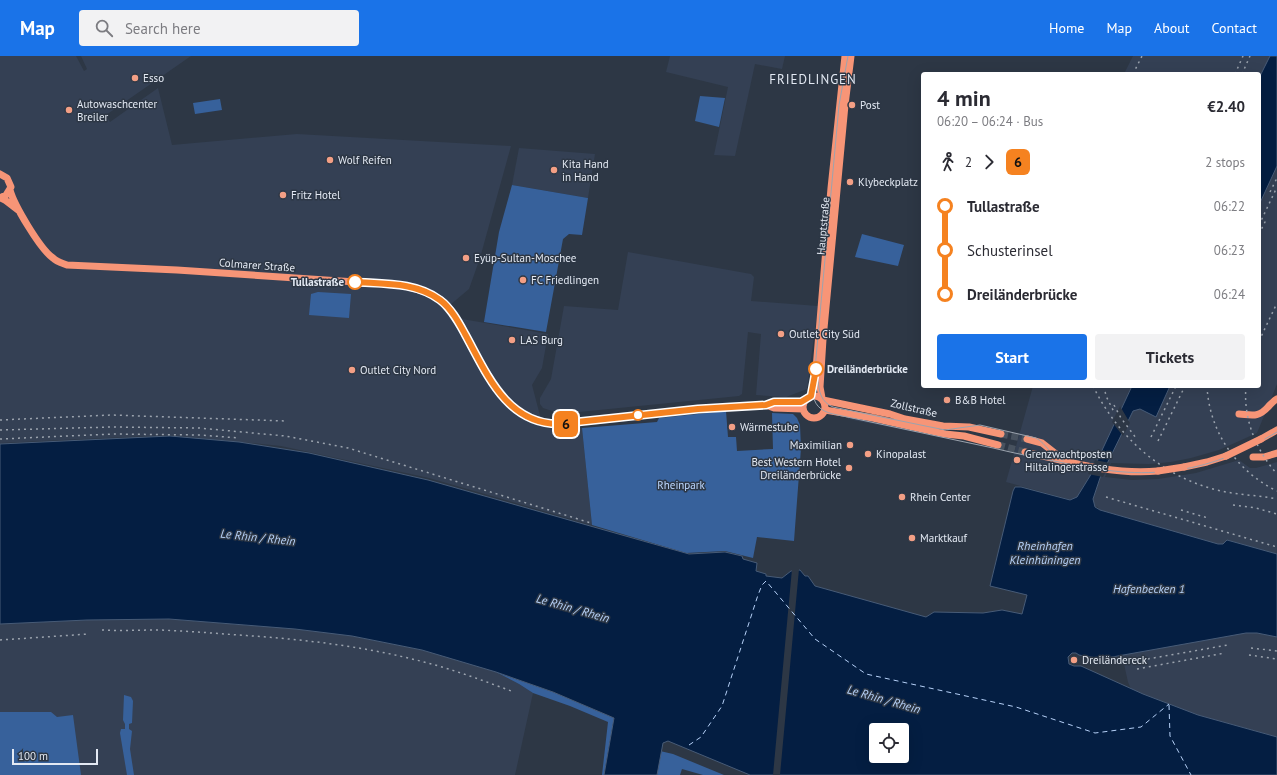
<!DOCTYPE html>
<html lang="en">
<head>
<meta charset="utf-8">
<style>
  body { margin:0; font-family:"PT Sans",sans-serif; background:#f2f2f3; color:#2b2b33; height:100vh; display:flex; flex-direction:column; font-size:15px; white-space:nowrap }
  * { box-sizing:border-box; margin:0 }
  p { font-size:13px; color:#7c7c81 }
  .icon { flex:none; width:22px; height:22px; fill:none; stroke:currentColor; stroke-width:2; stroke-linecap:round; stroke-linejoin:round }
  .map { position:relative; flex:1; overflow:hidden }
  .side { position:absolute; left:921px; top:16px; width:340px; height:316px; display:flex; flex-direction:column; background:#fff; border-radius:4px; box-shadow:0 4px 16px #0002 }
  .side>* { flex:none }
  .badge { padding:0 8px; border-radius:6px; font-size:14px; line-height:26px }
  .fabs { position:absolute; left:869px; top:667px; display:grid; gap:8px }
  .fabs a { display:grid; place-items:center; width:40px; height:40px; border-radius:4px; background:#fff; box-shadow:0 4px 16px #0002; font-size:20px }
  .scale { position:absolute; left:12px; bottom:10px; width:86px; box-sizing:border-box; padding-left:4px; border:2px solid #e3e9f3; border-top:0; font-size:11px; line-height:14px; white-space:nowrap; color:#e3e9f3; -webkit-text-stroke:3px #2d3745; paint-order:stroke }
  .map>.badge { position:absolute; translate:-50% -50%; box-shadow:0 0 0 2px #fff }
  .legs { display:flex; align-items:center; gap:6px; height:44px; padding:0 16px; font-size:13px }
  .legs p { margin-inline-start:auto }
  .overview { display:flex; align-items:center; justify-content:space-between; height:68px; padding:0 16px }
  h1 { font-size:22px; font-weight:800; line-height:30px }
  .primary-button { display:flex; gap:8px; margin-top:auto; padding:8px 16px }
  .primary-button a { flex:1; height:46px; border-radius:4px; background:#1a73e8; color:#fff; font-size:16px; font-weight:800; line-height:46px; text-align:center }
  .primary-button a+a { background:#f2f2f3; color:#2b2b33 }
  ul { padding:0 16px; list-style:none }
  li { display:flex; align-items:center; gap:14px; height:44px; font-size:15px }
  li i { display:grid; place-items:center; width:6px; height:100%; margin:0 5px; background:currentColor }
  li i::after { content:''; width:10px; height:10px; margin:-5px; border:3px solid; border-radius:50%; background:#fff }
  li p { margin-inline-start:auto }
  li:first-child i { background:linear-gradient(#0000 50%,currentColor 0) }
  li:last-child i { background:linear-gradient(currentColor 50%,#0000 0) }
  header { display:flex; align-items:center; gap:24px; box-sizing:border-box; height:56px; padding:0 20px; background:#1a73e8; color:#fff }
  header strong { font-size:19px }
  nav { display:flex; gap:22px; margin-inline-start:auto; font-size:14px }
  .search { width:280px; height:36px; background:#f2f2f3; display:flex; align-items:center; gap:10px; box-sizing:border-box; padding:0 14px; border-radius:4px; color:#7c7c81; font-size:15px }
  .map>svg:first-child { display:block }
  .built { fill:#344054 }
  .green { fill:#37619b }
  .water { fill:#041e42; stroke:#475b77; fill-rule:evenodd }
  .pier { fill:#2d3745 }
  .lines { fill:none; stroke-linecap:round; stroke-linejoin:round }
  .ferry { stroke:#b6d1f8; stroke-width:1; stroke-dasharray:5 4; stroke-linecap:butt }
  .secondary-tunnel { stroke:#48525f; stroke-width:7; stroke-dasharray:7 3.5; stroke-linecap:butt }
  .secondary { stroke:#f79577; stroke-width:7 }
  .tram { stroke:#9ba3ae; stroke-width:1 }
  .rail { stroke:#9ba3ae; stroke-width:1.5; stroke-dasharray:2 4; stroke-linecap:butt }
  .secondary-bridge { stroke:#f79577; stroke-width:7 }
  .line-1-casing { stroke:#fff; stroke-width:9 }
  .line-1 { stroke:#f58220; stroke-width:6 }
  .poi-dot { fill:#f39f85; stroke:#2d3745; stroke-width:1.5 }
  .stop-1-dot { fill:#fff; stroke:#f58220; stroke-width:2 }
  .labels { text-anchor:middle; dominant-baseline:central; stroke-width:3; stroke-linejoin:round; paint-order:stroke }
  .poi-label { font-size:11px; fill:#e3e9f3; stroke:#2d3745; text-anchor:start }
  .street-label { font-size:11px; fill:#e3e9f3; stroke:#2d3745 }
  .stop-label { font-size:11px; font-weight:bold; fill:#e3e9f3; stroke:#2d3745; text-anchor:end }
  .park-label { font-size:11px; fill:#bcd7fe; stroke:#2d3745 }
  .water-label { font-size:12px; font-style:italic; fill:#b6d1f8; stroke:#2d3745 }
  .quarter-label { font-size:13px; letter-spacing:1px; fill:#e3e9f3; stroke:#2d3745 }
</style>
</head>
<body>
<header>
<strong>Map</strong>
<div class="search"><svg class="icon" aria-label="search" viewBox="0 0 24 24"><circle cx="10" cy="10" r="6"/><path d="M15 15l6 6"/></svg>Search here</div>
<nav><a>Home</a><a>Map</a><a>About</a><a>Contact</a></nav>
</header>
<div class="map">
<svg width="1277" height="719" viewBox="0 0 1277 719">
  <rect width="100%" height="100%" fill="#2d3745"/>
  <!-- built -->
  <path class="built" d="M0 0H76L84 15 87 13 81 0H191L106 59 110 66 158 32 172 89 297 78 511 90 480 202 469 233 450 249 462 263 548 278 542 312 532 329 543 371 556 373 582 372 592 469 429 422 281 390 170 379 0 387Z
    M670 0H785L782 13 755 8 735 100 714 99 728 31 666 16Z
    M1133 0H1277V328L1257 377 1219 394 1191 402 1171 406 1149 408 1111 407 1105 421 1132 424 1158 423 1196 417 1239 404 1250 412H1256L1277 406V681L1198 659 1131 633 1128 626 1122 599 1098 451 1006 426 1033 330H1259V18H1124Z
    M519 92 595 98 588 142 512 129Z
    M628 196 751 218 754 221 751 245 818 250 807 333 786 341 756 339 761 278 748 276 742 338 739 340 579 356 568 354 552 355 543 352 540 348V342L551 323 564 250 618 254Z
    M848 360 918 375 919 377 848 363Z
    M169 563 295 573 352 580 422 594 496 616 519 628 533 637 515 719H0V568L87 564Z"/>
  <!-- green -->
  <path class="green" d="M700 40 725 42 719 71 695 65Z
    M220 43 222 54 195 58 193 47Z
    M512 129 588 142 582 179 569 178 563 183 546 276 484 266 499 176Z
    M862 178 904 189 898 210 855 201Z
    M318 236 351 238 349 262 309 259 311 238Z
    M726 355 728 381H736L737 395 773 393 772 357 793 358 797 362 800 369 801 392 794 485 757 481 753 502 725 495 686 497 592 469 582 372 657 366 659 362Z
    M496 616 553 636 614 662 604 719H602L608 666 570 650 533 637 519 628Z
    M124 639 131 641 133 645 132 667 129 668V673L132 675 130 693 134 719H127L120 677 121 673H125V668L123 664Z
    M0 656H51L57 661 73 659 81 719H0Z
    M660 695 673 698 724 719H703L682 713 680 719H657Z"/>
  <!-- water -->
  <path class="water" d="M1270 0H1277V110L1259 149V22Z
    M1132 330H1170L1156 361 1140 353 1133 355 1100 422 1093 443 1095 451 1100 454 1218 488H1223L1227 484 1277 498V581L1257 577H1246L1101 603 1079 599 1076 597H1072L1068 601 1069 608 1074 610H1081L1143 638 1198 659 1277 681V719H750L668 685 663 687 657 719H604L614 662 553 636 496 616 422 594 352 580 295 573 169 563 87 564 0 568V388L170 380 239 386 309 397 428 424 689 498 725 496 742 500 743 503 757 507 756 515 766 518V520L782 522 791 515 800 514 805 520H808L815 530 926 561 934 556 983 557 1002 554 1022 558 1027 539 990 530 1013 435 1015 431H1021L1070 444 1077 441 1090 420ZM876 674H902V700H876Z"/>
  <!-- pier -->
  <path class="pier" d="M1120 350 1130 367 1123 380 1112 366Z
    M1095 404 1110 407 1103 421 1088 418Z
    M792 513H799L780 719H773Z"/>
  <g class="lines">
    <!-- ferry -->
    <path class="ferry" d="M1169 649 1170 680 1191 719
      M689 689 701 681 722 650 758 539 762 529 766 525 815 583 866 618 1016 651 1095 677 1141 671 1169 648"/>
    <!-- secondary-tunnel -->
    <path class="secondary-tunnel" d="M1001 378 1027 383
      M998 389 1025 396"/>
    <!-- secondary -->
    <path class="secondary" d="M0 118 7 122 11 131 6 139 0 142
      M10 134C14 149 40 193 53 202 57 206 62 207 67 209L177 214 401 229C415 232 429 236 441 244 451 252 459 267 465 279 487 319 506 367 558 368L698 353 766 349C778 343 792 349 805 345
      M1 142 5 144 18 154
      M803 351a11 11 0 1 1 22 0a11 11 0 1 1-22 0Z
      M811 340 813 333 816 313 831 132 845 0
      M822 342 820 331 823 283 845 49 851 0
      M823 344 890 358 905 363 943 370 969 371 1001 378
      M766 349 774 352 803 353
      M825 354 873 362 945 378 964 380 998 389
      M1239 358C1252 359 1258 362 1268 351 1271 348 1273 345 1277 343
      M1027 383 1042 387 1065 405
      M1261 383 1277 374
      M1025 396C1070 406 1111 419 1158 415
      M1253 401H1264L1277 397
      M1184 411 1207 406 1226 400"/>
    <!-- tram -->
    <path class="tram" d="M848 0 839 49 813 335C813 348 820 355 833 358 886 369 940 381 993 392 1017 398 1040 402 1064 407 1105 415 1137 420 1178 414 1214 409 1247 394 1277 376
      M818 324C819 336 821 346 833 351L945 374 980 369 1036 382C1047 388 1050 400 1063 404"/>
    <!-- rail -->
    <path class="rail" d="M1133 18 1142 0
      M1235 18 1243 0
      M1242 18 1250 0
      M1270 136 1277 122
      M1259 169 1277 131
      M1259 178 1266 164
      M1259 285 1277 247
      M1093 330C1118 381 1161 420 1217 434 1237 439 1257 439 1277 443
      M1104 330 1106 340 1114 356
      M1207 330C1209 375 1236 415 1277 435
      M1246 330C1243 363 1256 394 1277 418
      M1114 349 1121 362 1136 382
      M0 364 111 359 286 365
      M0 374 112 371 199 372 285 380 348 392 591 467
      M1151 381 1176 330
      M0 383 113 378 200 379 239 382
      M1158 385 1185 330
      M1106 441 1277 491
      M1233 449 1256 452 1277 458
      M1181 454 1208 462
      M102 574C121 575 140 574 159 574 186 575 212 577 238 579 301 583 364 590 424 606 455 614 484 625 514 636
      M0 584 89 578
      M1251 592 1277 595
      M1249 599 1277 603
      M1136 605 1228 589
      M1137 613 1225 597"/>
    <!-- secondary-bridge -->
    <path class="secondary-bridge" d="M1226 400 1261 383
      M1158 415 1184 411"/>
  </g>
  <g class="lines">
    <!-- line-1 casing -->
    <g class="line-1-casing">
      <path id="line-1" d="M355 226C384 228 416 226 440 244 451 252 459 267 465 278 487 318 506 367 558 368L698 353 766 349 774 346H801L811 340 816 313"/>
    </g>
    <!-- line-1 -->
    <use href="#line-1" class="line-1"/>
  </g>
  <!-- markers -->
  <g class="poi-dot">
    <circle cx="135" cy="22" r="4"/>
    <circle cx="852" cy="49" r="4"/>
    <circle cx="69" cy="54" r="4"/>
    <circle cx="330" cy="104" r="4"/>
    <circle cx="554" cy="114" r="4"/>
    <circle cx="850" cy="126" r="4"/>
    <circle cx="283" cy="139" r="4"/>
    <circle cx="466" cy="202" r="4"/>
    <circle cx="523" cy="224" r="4"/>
    <circle cx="781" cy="278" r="4"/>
    <circle cx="512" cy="284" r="4"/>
    <circle cx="352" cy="314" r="4"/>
    <circle cx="947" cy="344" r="4"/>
    <circle cx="732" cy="371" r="4"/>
    <circle cx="850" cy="389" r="4"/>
    <circle cx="868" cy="398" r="4"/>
    <circle cx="1017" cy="404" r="4"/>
    <circle cx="849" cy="412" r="4"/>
    <circle cx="902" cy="441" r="4"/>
    <circle cx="912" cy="482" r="4"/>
    <circle cx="1074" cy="604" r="4"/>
  </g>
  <g class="stop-1-dot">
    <circle cx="355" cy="226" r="7"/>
    <circle cx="816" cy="313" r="7"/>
    <circle cx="638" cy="359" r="5"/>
  </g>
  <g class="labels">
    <!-- poi labels -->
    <g class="poi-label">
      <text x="143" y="22">Esso</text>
      <text x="77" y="48">Autowaschcenter<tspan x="77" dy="13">Breiler</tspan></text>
      <text x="860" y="49">Post</text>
      <text x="338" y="104">Wolf Reifen</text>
      <text x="562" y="108">Kita Hand<tspan x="562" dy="13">in Hand</tspan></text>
      <text x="858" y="126">Klybeckplatz</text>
      <text x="291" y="139">Fritz Hotel</text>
      <text x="474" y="202">Eyüp-Sultan-Moschee</text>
      <text x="531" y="224">FC Friedlingen</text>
      <text x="789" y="278">Outlet City Süd</text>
      <text x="520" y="284">LAS Burg</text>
      <text x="360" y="314">Outlet City Nord</text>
      <text x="955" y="344">B&amp;B Hotel</text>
      <text x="740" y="371">Wärmestube</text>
      <text x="842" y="389" text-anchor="end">Maximilian</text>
      <text x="876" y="398">Kinopalast</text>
      <text x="1025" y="398">Grenzwachtposten<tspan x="1025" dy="13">Hiltalingerstrasse</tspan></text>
      <text x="841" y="406" text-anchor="end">Best Western Hotel<tspan x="841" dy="13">Dreiländerbrücke</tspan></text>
      <text x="910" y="441">Rhein Center</text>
      <text x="920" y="482">Marktkauf</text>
      <text x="1082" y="604">Dreiländereck</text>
    </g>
    <!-- street labels -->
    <g class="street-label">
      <text transform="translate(823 170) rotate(-85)">Hauptstraße</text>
      <text transform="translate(257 209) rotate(4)">Colmarer Straße</text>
      <text transform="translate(914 352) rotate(13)">Zollstraße</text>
    </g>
    <!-- stop labels -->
    <g class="stop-label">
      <text x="344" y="226">Tullastraße</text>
      <text x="827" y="313" text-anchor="start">Dreiländerbrücke</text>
    </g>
    <!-- park labels -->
    <g class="park-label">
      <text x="681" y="429">Rheinpark</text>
    </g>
    <!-- water labels -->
    <g class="water-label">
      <text transform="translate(258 481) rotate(6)">Le Rhin / Rhein</text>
      <text x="1045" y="489">Rheinhafen<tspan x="1045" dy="14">Kleinhüningen</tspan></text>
      <text x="1149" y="532">Hafenbecken 1</text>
      <text transform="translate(573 552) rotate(16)">Le Rhin / Rhein</text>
      <text transform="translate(884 643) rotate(16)">Le Rhin / Rhein</text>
    </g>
    <!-- quarter labels -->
    <g class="quarter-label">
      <text x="813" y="23">FRIEDLINGEN</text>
    </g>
  </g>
</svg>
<div class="fabs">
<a><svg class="icon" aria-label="locate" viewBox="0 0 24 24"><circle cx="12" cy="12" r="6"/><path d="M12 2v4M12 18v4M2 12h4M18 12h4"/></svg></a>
</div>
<div class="scale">100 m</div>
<b class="badge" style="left:566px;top:368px;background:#f58220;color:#111">6</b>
<section class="side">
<div class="overview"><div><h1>4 min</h1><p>06:20 – 06:24 · Bus</p></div><b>€2.40</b></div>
<div class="legs"><svg class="icon" aria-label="walk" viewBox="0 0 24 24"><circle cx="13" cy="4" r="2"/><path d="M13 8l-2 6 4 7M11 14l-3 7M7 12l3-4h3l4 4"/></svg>2<svg class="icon" aria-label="forward" viewBox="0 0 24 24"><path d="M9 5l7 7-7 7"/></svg><b class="badge" style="background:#f58220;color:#111">6</b><p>2 stops</p></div>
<ul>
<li><i style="color:#f58220"></i><b>Tullastraße</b><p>06:22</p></li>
<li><i style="color:#f58220"></i><span>Schusterinsel</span><p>06:23</p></li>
<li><i style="color:#f58220"></i><b>Dreiländerbrücke</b><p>06:24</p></li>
</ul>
<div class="primary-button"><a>Start</a><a>Tickets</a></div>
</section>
</div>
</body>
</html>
